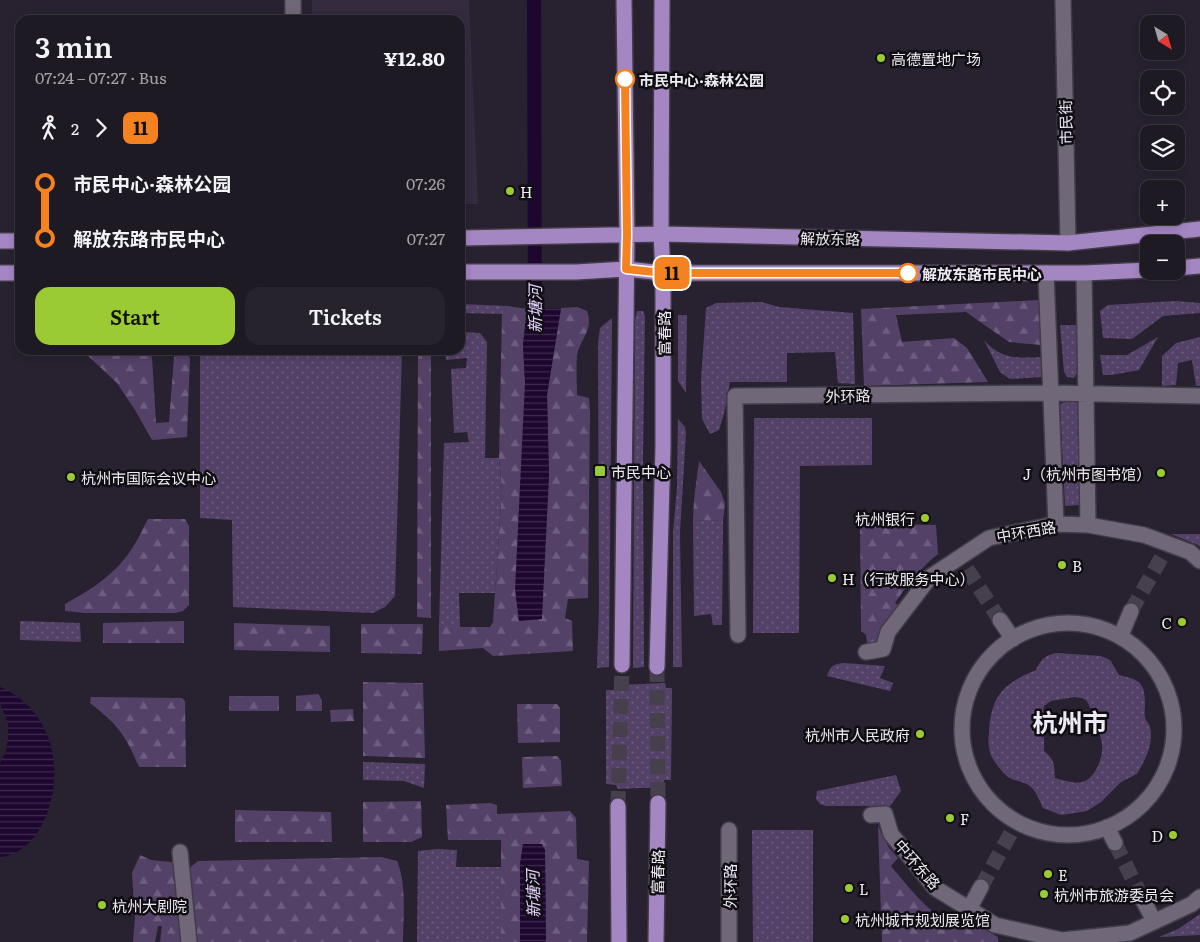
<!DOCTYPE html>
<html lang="en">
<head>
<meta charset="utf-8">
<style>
  body { margin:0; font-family:Literata,"Noto Sans SC",serif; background:#26232c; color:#f1f3f6; height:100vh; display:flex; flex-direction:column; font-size:19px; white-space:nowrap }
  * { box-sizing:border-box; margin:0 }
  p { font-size:16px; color:#a1a1a6 }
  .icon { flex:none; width:28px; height:28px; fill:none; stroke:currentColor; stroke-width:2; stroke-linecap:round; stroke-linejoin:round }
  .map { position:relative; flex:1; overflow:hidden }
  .drawer { position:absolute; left:15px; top:15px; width:450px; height:340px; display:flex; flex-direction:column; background:#1e1a24; border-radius:15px; box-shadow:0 2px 8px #0003,0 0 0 1px #3c3841 }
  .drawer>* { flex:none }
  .badge { padding:0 10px; border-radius:8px; font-size:18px; line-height:32px }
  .needle { width:32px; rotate:143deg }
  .fabs { position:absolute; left:1140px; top:15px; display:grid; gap:10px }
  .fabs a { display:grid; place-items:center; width:45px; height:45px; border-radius:10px; background:#1e1a24; box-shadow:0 2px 8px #0003,0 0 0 1px #3c3841; font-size:25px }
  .map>.badge { position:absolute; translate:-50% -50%; box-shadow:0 0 0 2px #fff }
  .legs { display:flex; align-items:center; gap:8px; height:55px; padding:0 20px; font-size:16px }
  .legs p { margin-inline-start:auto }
  .head { display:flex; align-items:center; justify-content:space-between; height:85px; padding:0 20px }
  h1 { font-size:28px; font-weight:600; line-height:38px }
  .action { display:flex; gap:10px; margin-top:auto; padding:10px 20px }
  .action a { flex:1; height:58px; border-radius:15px; background:#9bcb33; color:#111; font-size:20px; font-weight:600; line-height:58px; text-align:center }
  .action a+a { background:#26232c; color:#f1f3f6 }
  ul { padding:0 20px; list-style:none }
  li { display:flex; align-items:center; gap:18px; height:55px; font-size:19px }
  li i { display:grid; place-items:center; width:8px; height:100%; margin:0 6px; background:currentColor }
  li i::after { content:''; width:12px; height:12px; margin:-6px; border:4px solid; border-radius:50%; background:#1e1a24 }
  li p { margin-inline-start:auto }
  li:first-child i { background:linear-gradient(#0000 50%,currentColor 0) }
  li:last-child i { background:linear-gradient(currentColor 50%,#0000 0) }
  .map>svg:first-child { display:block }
  .built { fill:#342b3e }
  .grass { fill:url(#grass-dots); fill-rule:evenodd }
  .forest { fill:url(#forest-firs) }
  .water { fill:url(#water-rules) }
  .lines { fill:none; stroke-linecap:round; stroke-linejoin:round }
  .canal { stroke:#1e072f; stroke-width:14 }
  .minor-tunnel { stroke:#46404d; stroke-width:15; stroke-dasharray:15 8; stroke-linecap:butt }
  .major-tunnel { stroke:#46404d; stroke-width:15; stroke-dasharray:15 8; stroke-linecap:butt }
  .minor-casing { stroke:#423c48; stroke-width:18 }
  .major-casing { stroke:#423c48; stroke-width:18 }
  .minor { stroke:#706879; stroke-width:15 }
  .major { stroke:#a486c3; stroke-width:15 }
  .line-1-casing { stroke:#fff; stroke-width:11 }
  .line-1 { stroke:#f58220; stroke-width:8 }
  .poi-dot { fill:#9bcb33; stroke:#100d13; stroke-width:2 }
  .stop-1-dot { fill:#fff; stroke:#f58220; stroke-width:2.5 }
  .labels { text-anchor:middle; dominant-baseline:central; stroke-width:5; stroke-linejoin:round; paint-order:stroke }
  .poi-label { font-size:15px; fill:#eeeaf3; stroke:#100d13; text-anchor:start }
  .stop-label { font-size:15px; font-weight:bold; fill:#eeeaf3; stroke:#100d13; text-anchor:start }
  .street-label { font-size:15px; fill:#eeeaf3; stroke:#100d13 }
  .water-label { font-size:16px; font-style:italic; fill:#e5d1fd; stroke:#100d13 }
  .town-label { font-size:25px; font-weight:bold; fill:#eeeaf3; stroke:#100d13 }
</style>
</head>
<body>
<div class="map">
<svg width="1200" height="942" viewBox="0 0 1200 942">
  <defs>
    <pattern id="grass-dots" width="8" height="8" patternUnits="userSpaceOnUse" patternTransform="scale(1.25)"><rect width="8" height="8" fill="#544168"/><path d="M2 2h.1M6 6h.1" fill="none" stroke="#6d5d7e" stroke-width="1.8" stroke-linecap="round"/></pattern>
    <pattern id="forest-firs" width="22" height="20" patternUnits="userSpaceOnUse" patternTransform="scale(1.25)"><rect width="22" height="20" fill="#544168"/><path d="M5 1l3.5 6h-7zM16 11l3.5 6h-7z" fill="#6d5d7e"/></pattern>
    <pattern id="water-rules" width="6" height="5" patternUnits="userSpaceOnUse" patternTransform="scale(1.25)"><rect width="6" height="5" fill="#1e072f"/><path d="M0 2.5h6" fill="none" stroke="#3f2b4e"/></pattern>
  </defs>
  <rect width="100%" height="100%" fill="#282230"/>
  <!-- built -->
  <path class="built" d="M312 0H469L478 204H460V20H312Z"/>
  <!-- grass -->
  <path class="grass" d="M1175 301 1200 303V313L1163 316 1132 339 1103 338 1100 311 1108 305Z
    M761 302 779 307 853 313 855 384 838 383 835 352 787 353V382H730L724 414 719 430 710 434 702 419 701 380 706 308 716 303Z
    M460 304 508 306 502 314 460 313Z
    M637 311H643L645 316 643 457 644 667 633 668 635 320Z
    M678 315H687L686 393 678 381Z
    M612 318 609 667 597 668 599 606 598 343 600 328Z
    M1060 325H1078L1079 370 1074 378 1067 377 1064 372Z
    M460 332 480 333 487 342 485 458H499L502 489 495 593H459L460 627H439L444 443 469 442 467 432 454 433 451 369 466 368 467 358 446 360 445 350H460Z
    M1158 337 1139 370 1112 375H1103L1100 355H1127Z
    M1200 337V386H1196L1192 360 1178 363 1176 385 1162 386V356L1176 343Z
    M984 340C1001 360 1018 358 1042 357V377L1010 379 1000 372Z
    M200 350H402L395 596 385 607 373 613 233 607 232 520 200 518Z
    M1067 400 1077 401 1081 408 1080 505 1065 506 1060 405Z
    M754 418H872V465L800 466 799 633H753Z
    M678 419 685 427 686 433 680 532 682 667H673V532L677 488Z
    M693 520 723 521 722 625H713L711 614 694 616Z
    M1171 534H1200V547L1198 545Z
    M20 621 80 623 81 642 20 640Z
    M1057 653 1101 656 1110 660 1119 675C1140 680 1145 682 1145 705 1145 709 1144 713 1145 717 1145 720 1149 723 1150 727 1154 744 1145 760 1137 774L1121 782 1101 802 1087 811 1061 815 1043 808C1040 802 1037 793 1032 788 1026 781 1015 782 1008 777 1003 773 996 764 993 759 988 751 988 742 989 733 991 697 1002 684 1036 670 1041 659 1045 655 1057 653ZM1075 697C1084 698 1087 699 1090 708H1095C1097 714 1098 715 1104 716L1106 720 1099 731C1100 736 1102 741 1102 746 1103 758 1095 779 1082 782 1074 784 1063 780 1055 778 1054 764 1055 760 1044 751 1045 736 1041 722 1044 706L1051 701Z
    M844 663 885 666 880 678 893 683 890 691 827 676C830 666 833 664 844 663Z
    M665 683 666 688H672L671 780H664L663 787 618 789 616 785 606 784V690H618V685Z
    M363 762 425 764 424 788 404 781 363 780Z
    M896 775 901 791 890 806H826L820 804 816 799 817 791Z
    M752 830H813V942H753Z
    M437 849 457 850 456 867H501V942H417L418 851Z
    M1200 914V935L1159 937 1178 929Z"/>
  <!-- forest -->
  <path class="forest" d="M1039 300 1041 345 1009 342 966 312 896 315 902 342 954 338 967 348 988 382 864 386 861 309Z
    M508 306 527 309 523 345 525 382 549 477 547 395 561 308 577 307 587 311C594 330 580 339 577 355 576 368 577 382 577 395L589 398 590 411 588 598 568 599 565 618 572 621 573 651 493 656 483 648 439 651V627H490L493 622 502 489 499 458 502 314Z
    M91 350H146L152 357 156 423 169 422 174 357 182 353 190 357 187 437 152 440 135 410 117 383 86 354Z
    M418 350H431V618L417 617Z
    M699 461 721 492 725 504 723 521 693 520 694 499Z
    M148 519H185L189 526V605L183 611 175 613H85L65 611V604C91 590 117 573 133 547 139 538 143 528 148 519Z
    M860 524 936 525 938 554C920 568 908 584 895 603L900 606 881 631 876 643 870 645 867 643 866 635 861 631Z
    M184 621V643H103V623Z
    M234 623 330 626V652L234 650Z
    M361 624H423L422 654 361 653Z
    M363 682 423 683 425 758 363 756Z
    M318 694 322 700V711H296V696Z
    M229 696H279V711H229Z
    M91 697 182 698 185 701 186 767H139C125 734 118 725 90 703Z
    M517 704H557L560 708V742L518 743Z
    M353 709 354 721 331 722 330 710Z
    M557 756 561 761 562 786 523 788 522 757Z
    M421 801 422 837 411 842H363V802Z
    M490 803 497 805V814L570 811 576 818 577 859 589 861 587 942H546L545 850 523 844 520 864V942H501V840H448L446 805Z
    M235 810 331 812 332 842H235Z
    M878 826 889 848 898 858 891 866C909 888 929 913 955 927L963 917 998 937V942H882Z
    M140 855 151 860 171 862 176 865 182 942H160L162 926H158L155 942H133L135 918 132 873Z
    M381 857 397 861C407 885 403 916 403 942H195L182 874 198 861Z"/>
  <!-- water -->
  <path class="water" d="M561 308 547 395 549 477 542 619 519 621 515 590 525 382 523 345 527 309Z
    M0 687C57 711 68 781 39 830 31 843 16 857 0 857V763L6 751 8 739V723L0 704Z
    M523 844H542L545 850 546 942H520V864Z"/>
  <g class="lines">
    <!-- canal -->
    <path class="canal" d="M534 0 535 326"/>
    <!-- minor-tunnel -->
    <path class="minor-tunnel" d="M967 569 1000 620
      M1131 611 1163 555
      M1115 843 1143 900
      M981 887 1012 831"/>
    <!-- major-tunnel -->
    <path class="major-tunnel" d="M657 667 658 803
      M618 806 622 665"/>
    <!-- minor casing -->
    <g class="minor-casing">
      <path id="minor" d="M1063 0 1068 243
        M293 20V0
        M1046 273 1056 524
        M1084 273 1088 525
        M1000 620 1013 639
        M962 729a106 106 0 1 1 212 0a106 106 0 1 1-212 0Z
        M738 635 735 396 1052 393 1200 396
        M1121 635 1131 611
        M866 652 883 649 888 632 930 577 989 538 1056 524 1088 525 1144 535 1190 552 1200 561
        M871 815 885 814 891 834 935 888 995 925 1062 940 1130 933 1192 904 1200 897
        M1107 827 1115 843
        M180 852 189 942
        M1143 900 1154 921
        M969 909 981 887
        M729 942V830"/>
    </g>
    <!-- major casing -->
    <g class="major-casing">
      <path id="major" d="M460 238 661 234 1068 243 1200 229
        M0 241H20
        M1176 268 1200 266
        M460 272H576L626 269 663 273H1084L1149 270
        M0 273H20
        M622 665 627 235 624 0
        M657 667 663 447V273L661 234 662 0
        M618 806 619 942
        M656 942 658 803"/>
    </g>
    <!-- minor -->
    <use href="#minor" class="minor"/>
    <!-- major -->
    <use href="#major" class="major"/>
  </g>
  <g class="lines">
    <!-- line-1 casing -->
    <g class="line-1-casing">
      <path id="line-1" d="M625 79 627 235 626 269 663 273H908"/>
    </g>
    <!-- line-1 -->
    <use href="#line-1" class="line-1"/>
  </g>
  <!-- markers -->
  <g class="poi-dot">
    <circle cx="881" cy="58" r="5"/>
    <circle cx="510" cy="191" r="5"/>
    <rect x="594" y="465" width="12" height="12" rx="2.5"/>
    <circle cx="1161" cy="473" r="5"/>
    <circle cx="71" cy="477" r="5"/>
    <circle cx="925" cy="518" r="5"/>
    <circle cx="1062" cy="565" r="5"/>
    <circle cx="832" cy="578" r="5"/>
    <circle cx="1182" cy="622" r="5"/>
    <circle cx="920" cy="734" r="5"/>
    <circle cx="950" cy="818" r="5"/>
    <circle cx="1173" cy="835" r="5"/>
    <circle cx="1048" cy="874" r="5"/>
    <circle cx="849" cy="888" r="5"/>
    <circle cx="1044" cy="894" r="5"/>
    <circle cx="102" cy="905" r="5"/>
    <circle cx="845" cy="919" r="5"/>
  </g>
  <g class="stop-1-dot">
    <circle cx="625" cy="79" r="9"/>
    <circle cx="908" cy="273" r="9"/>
  </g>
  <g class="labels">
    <!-- poi labels -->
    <g class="poi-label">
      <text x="891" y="58">高德置地广场</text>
      <text x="520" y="191">H</text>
      <text x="611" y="471">市民中心</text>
      <text x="1151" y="473" text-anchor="end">J（杭州市图书馆）</text>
      <text x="81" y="477">杭州市国际会议中心</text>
      <text x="915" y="518" text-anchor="end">杭州银行</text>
      <text x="1072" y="565">B</text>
      <text x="842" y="578">H（行政服务中心）</text>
      <text x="1172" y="622" text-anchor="end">C</text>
      <text x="910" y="734" text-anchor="end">杭州市人民政府</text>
      <text x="960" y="818">F</text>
      <text x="1163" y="835" text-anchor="end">D</text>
      <text x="1058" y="874">E</text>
      <text x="859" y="888">L</text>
      <text x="1054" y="894">杭州市旅游委员会</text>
      <text x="112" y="905">杭州大剧院</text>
      <text x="855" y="919">杭州城市规划展览馆</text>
    </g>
    <!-- stop labels -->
    <g class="stop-label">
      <text x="639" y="79">市民中心·森林公园</text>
      <text x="922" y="273">解放东路市民中心</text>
    </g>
    <!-- street labels -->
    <g class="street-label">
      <text transform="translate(1065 122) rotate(-91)">市民街</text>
      <text transform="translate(830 238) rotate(1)">解放东路</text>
      <text transform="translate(663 333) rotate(-90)">富春路</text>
      <text transform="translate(848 395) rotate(-1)">外环路</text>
      <text transform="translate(1026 531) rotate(-10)">中环西路</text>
      <text transform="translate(918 864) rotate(49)">中环东路</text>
      <text transform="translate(657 872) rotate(-89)">富春路</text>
      <text transform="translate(729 886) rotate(-90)">外环路</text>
    </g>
    <!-- water labels -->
    <g class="water-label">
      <text transform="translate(534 309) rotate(-90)">新塘河</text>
      <text transform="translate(532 894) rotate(-91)">新塘河</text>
    </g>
    <!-- town labels -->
    <g class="town-label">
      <text x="1070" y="721">杭州市</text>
    </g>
  </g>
</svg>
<div class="fabs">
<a><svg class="needle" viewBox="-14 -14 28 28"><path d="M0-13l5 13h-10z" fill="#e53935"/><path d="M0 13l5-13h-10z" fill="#a1a1a6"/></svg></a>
<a><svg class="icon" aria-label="locate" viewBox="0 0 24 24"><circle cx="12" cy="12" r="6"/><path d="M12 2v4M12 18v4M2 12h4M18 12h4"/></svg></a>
<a><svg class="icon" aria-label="layers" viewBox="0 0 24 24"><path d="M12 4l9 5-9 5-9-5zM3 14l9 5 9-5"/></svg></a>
<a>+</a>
<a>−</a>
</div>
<b class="badge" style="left:672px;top:273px;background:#f58220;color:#111">11</b>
<section class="drawer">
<div class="head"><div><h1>3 min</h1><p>07:24 – 07:27 · Bus</p></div><b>¥12.80</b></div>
<div class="legs"><svg class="icon" aria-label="walk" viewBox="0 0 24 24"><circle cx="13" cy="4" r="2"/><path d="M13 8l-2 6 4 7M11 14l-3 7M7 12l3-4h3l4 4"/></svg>2<svg class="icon" aria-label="forward" viewBox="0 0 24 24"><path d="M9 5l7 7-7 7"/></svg><b class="badge" style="background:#f58220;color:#111">11</b></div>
<ul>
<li><i style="color:#f58220"></i><b>市民中心·森林公园</b><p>07:26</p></li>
<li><i style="color:#f58220"></i><b>解放东路市民中心</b><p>07:27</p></li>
</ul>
<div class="action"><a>Start</a><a>Tickets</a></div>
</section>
</div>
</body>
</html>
